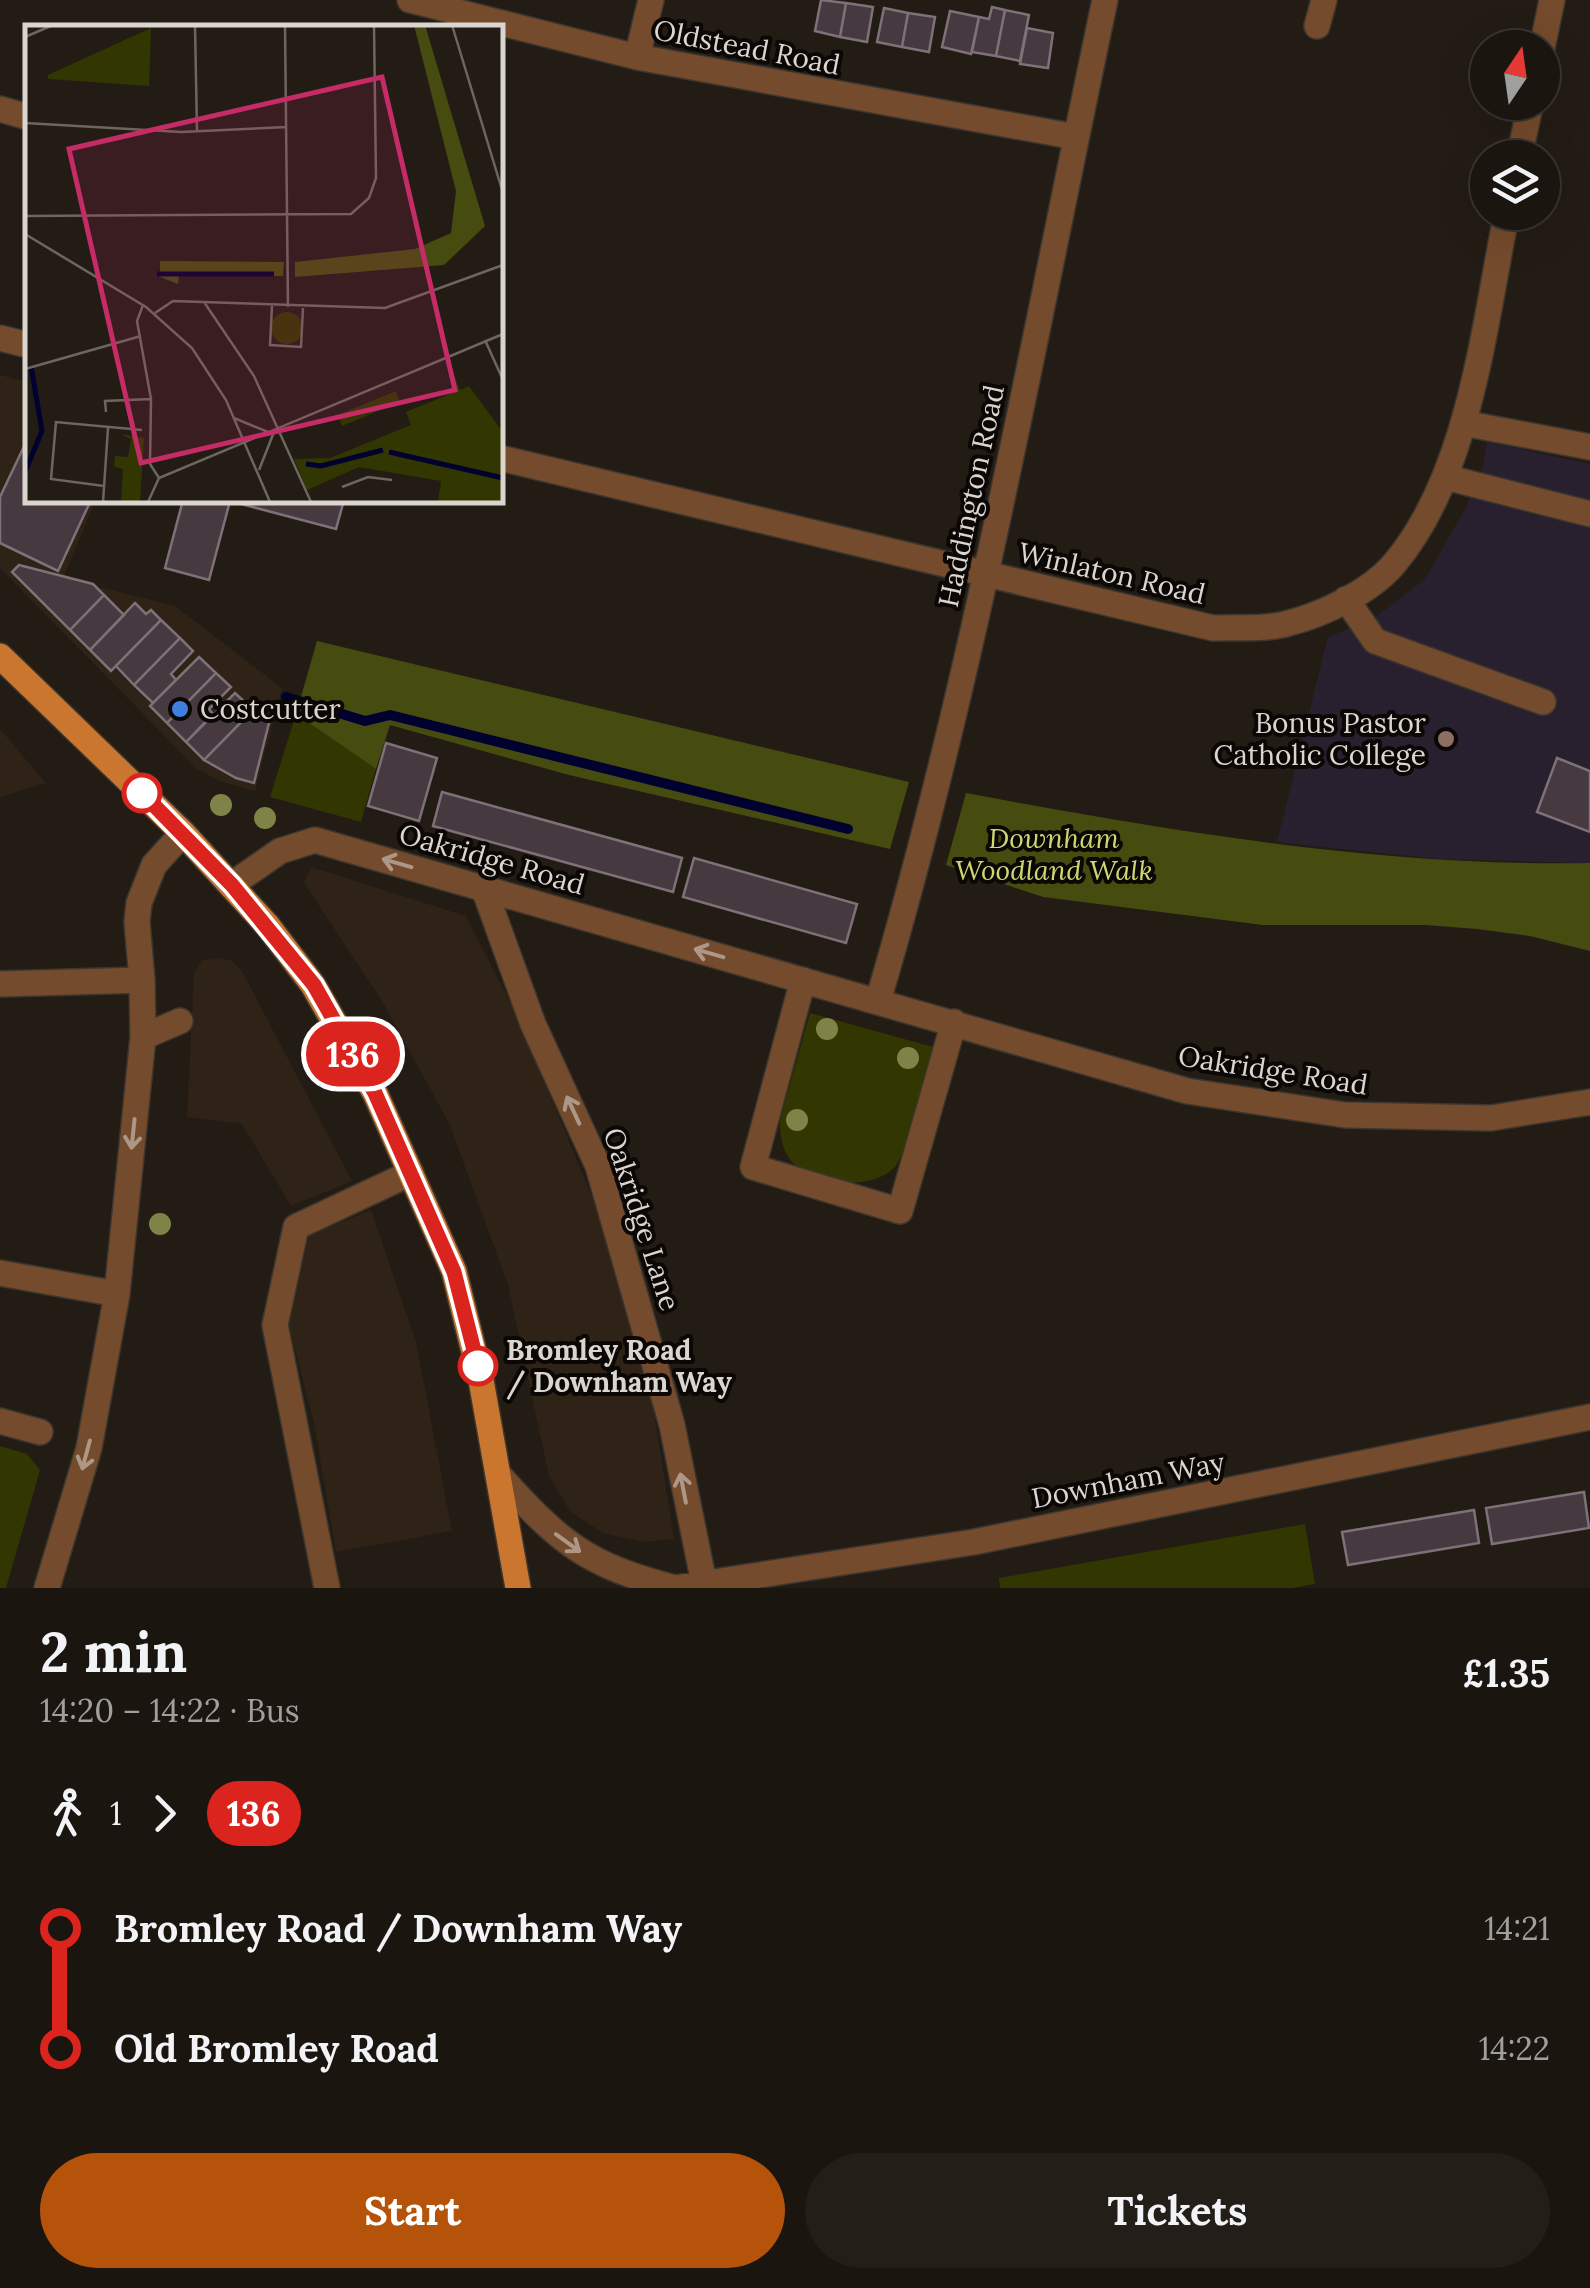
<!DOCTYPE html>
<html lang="en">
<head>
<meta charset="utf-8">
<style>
  body { margin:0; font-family:Lora,serif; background:#231e18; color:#f1f3f6; height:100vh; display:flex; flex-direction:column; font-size:38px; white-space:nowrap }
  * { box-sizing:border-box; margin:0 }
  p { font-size:32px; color:#9f9f9e }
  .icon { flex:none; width:55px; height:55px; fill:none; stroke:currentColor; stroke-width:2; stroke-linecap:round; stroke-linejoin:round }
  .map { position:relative; height:1588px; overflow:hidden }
  .drawer { display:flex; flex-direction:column; background:#1a150f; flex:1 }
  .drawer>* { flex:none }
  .badge { padding:0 20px; border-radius:32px; font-size:35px; line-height:65px }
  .needle { width:65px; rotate:13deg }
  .controls { position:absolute; left:1470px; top:30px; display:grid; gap:20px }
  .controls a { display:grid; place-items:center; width:90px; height:90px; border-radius:50%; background:#1a150f; box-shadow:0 10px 40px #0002,0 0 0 2px #38342f; font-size:50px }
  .map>.badge { position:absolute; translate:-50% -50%; box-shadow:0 0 0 5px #fff }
  .legs { display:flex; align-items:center; gap:15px; height:110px; padding:0 40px; font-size:32px }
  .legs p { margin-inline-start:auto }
  .overview { display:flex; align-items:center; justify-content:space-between; height:170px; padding:0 40px }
  h1 { font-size:55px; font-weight:700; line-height:75px }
  .button { display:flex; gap:20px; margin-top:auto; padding:20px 40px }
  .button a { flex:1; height:115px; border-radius:60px; background:#b45309; color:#fff; font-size:40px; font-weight:700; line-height:115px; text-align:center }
  .button a+a { background:#231e18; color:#f1f3f6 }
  ul { padding:0 40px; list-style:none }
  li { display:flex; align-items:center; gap:35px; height:120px; font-size:38px }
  li i { display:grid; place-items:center; width:15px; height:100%; margin:0 12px; background:currentColor }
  li i::after { content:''; width:25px; height:25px; margin:-12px; border:8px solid; border-radius:50%; background:#1a150f }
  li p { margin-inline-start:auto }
  li:first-child i { background:linear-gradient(#0000 50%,currentColor 0) }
  li:last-child i { background:linear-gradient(currentColor 50%,#0000 0) }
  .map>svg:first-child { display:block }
  .built { fill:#2f2216 }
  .education { fill:#29202f }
  .green { fill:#323601 }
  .forest { fill:#464b10 }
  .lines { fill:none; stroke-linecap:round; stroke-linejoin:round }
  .stream { stroke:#00012f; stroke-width:10 }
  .building { fill:#463a40; stroke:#7e7177; stroke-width:2.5 }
  .minor-casing { stroke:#3d362e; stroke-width:28 }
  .major-casing { stroke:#3d362e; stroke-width:28 }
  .minor { stroke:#744b2c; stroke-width:25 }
  .major { stroke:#ca762e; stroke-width:25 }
  .tree { fill:#808347 }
  .oneway { stroke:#ad9786 }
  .line-1-casing { stroke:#fff; stroke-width:22 }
  .line-1 { stroke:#dc241f; stroke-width:15 }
  .shop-dot { fill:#3f7fe0; stroke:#0a0705; stroke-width:4 }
  .education-dot { fill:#8d6e63; stroke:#0a0705; stroke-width:4 }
  .stop-1-dot { fill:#fff; stroke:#dc241f; stroke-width:5 }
  .labels { text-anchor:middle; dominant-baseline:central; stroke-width:8; stroke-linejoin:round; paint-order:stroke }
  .street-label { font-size:28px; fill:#dbd5d0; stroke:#0a0705 }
  .poi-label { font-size:28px; fill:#dbd5d0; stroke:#0a0705; text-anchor:start }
  .park-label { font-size:28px; font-style:italic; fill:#cdd871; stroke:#0a0705 }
  .stop-label { font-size:28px; font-weight:bold; fill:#dbd5d0; stroke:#0a0705; text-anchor:start }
  .inset-river { fill:none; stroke:#00012f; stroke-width:5 }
  .inset-road { fill:none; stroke:#6d665f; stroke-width:2.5 }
  .view { fill:#c42b67; fill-opacity:0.15; stroke:#c42b67; stroke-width:5 }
  .inset-edge { fill:none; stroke:#dbd5d0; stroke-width:5 }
</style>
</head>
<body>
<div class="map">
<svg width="1590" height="1588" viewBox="0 0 1590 1588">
  <rect width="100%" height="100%" fill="#231c14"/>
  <!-- built -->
  <path class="built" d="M0 375 27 382 28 500H96L63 578 175 606 282 688 255 791 222 782 197 769 0 568Z
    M0 729 46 783 0 797Z
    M311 867 466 916 517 1016 637 1305 674 1539 643 1542 603 1533 570 1511 549 1476 508 1285 449 1123 382 1001 304 883Z
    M220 958 232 961 242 971 352 1181 291 1206 242 1124 187 1117 194 972 202 960Z
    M371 1210 416 1342 452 1531 336 1552 314 1423 289 1326 309 1235Z"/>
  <!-- education -->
  <path class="education" d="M1487 442 1590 464V863L1438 859 1277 842 1328 637 1373 619 1425 579 1465 509 1482 471Z"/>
  <!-- green -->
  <path class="green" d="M296 714 376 769 361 822 270 797Z
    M810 1013 933 1047C926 1071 909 1151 895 1167 871 1192 808 1186 789 1158 781 1146 780 1134 780 1120Z
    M0 1446 27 1454 40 1470 6 1588H0Z
    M1305 1524 1315 1584 1292 1588H1000L999 1578Z"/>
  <!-- forest -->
  <path class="forest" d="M317 641 909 782 890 849 569 775 390 725 376 769 296 714Z
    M966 793C1168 831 1384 867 1590 863V951L1530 936 1477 929 1425 925H1263L1043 897 946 865Z"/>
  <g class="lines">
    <!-- stream -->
    <path class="stream" d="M286 697 365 721 390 715 848 829"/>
  </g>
  <!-- building -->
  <path class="building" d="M821 0 846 3 840 37 815 31Z
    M846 3 873 7 867 42 840 37Z
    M992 7 1005 10 996 56 972 52 979 17 989 19Z
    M884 8 908 13 902 47 877 42Z
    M1005 10 1029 15 1020 61 996 56Z
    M950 11 979 17 971 54 942 47Z
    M908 13 935 17 929 52 902 47Z
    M1027 28 1053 33 1048 68 1020 64Z
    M28 438V500H91L58 571 0 543V497Z
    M183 500H344L336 529 230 501 209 580 165 568Z
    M19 565 93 584 104 595 70 630 12 572Z
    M104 595 124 615 90 650 70 630Z
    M135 603 146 614 151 610 161 620 111 671 90 650Z
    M161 620 180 638 134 685 116 666Z
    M180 638 193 651 171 674 176 680 153 703 134 685Z
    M199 657 216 673 167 723 150 706Z
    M216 673 231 687 209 709 213 714 186 742 167 723Z
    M235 693 253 710 204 760 186 742Z
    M253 710 271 715 254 783 236 778 204 760Z
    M386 743 437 758 419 821 368 806Z
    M1557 758 1590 771V832L1537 812Z
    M442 792 682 858 673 892 433 826Z
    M694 858 857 904 846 943 683 897Z
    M1584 1492 1589 1528 1492 1544 1486 1508Z
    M1474 1510 1479 1543 1348 1565 1342 1532Z"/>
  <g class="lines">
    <!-- minor casing -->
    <g class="minor-casing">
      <path id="minor" d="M410 0 637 57 1076 137
        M1317 26 1324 0
        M1542 48 1552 0
        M637 57 651 0
        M0 109 28 117
        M1519 158 1531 102
        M0 338 28 345
        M1463 423 1590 447
        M500 458 1213 628C1236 627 1266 630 1289 623 1324 614 1370 592 1394 564 1470 474 1484 325 1507 212
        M1445 477 1590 514
        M1346 599 1375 641 1543 702
        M231 885 280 851 315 840 1187 1091 1345 1115 1491 1118 1590 1102
        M483 886 533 1024 598 1166 672 1425 705 1588
        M803 980 753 1167 900 1211 954 1022
        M0 984 142 980
        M878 1001C975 672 1034 335 1105 0
        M143 1037 180 1021
        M0 1273 117 1294
        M0 1421 40 1432
        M499 1475C560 1543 586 1565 675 1588
        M47 1588 89 1448 117 1294 143 1037 142 980 137 922 139 903 154 865 183 833
        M327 1588 275 1325 296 1227 411 1173
        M675 1588 974 1542 1590 1417"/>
    </g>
    <!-- major casing -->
    <g class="major-casing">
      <path id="major" d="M0 656 183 833 268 926 313 985 375 1093 454 1271 481 1380 518 1588"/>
    </g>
    <!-- minor -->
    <use href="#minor" class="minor"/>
    <!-- major -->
    <use href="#major" class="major"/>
  </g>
  <!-- trees -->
  <g class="tree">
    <circle cx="221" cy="805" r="11"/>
    <circle cx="265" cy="818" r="11"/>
    <circle cx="827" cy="1029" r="11"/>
    <circle cx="908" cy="1058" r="11"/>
    <circle cx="797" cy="1120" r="11"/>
    <circle cx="160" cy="1224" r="11"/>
  </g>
  <!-- one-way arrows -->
  <defs><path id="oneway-shaft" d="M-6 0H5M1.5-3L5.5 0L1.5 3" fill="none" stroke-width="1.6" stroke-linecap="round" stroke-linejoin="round" transform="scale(2.5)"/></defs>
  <g class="oneway">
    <use href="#oneway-shaft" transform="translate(397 863) rotate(-164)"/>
    <use href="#oneway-shaft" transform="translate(709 953) rotate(-164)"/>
    <use href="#oneway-shaft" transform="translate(573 1110) rotate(-115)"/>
    <use href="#oneway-shaft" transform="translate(133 1134) rotate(96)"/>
    <use href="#oneway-shaft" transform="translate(86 1455) rotate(105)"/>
    <use href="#oneway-shaft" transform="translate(683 1488) rotate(-101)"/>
    <use href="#oneway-shaft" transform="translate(568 1543) rotate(36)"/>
  </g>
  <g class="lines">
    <!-- line-1 casing -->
    <g class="line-1-casing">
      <path id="line-1" d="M142 793 232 885 314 985 375 1093 454 1272 478 1366"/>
    </g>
    <!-- line-1 -->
    <use href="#line-1" class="line-1"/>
  </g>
  <!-- markers -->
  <circle class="shop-dot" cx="180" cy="709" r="10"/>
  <circle class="education-dot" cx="1446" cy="739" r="10"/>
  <g class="stop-1-dot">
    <circle cx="142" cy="793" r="18"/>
    <circle cx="478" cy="1366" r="18"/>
  </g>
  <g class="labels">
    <!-- street labels -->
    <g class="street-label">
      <text transform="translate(747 47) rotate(11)">Oldstead Road</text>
      <text transform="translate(971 496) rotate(-78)">Haddington Road</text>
      <text transform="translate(1112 573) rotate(13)">Winlaton Road</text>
      <text transform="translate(492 859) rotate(16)">Oakridge Road</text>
      <text transform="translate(1273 1070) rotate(9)">Oakridge Road</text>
      <text transform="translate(642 1219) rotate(72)">Oakridge Lane</text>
      <text transform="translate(1128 1480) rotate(-11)">Downham Way</text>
    </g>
    <!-- poi labels -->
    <g class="poi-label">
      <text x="200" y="709">Costcutter</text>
      <text x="1426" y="723" text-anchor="end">Bonus Pastor<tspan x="1426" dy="32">Catholic College</tspan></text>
    </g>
    <!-- park labels -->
    <g class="park-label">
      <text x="1054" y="838">Downham<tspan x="1054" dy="32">Woodland Walk</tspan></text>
    </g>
    <!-- stop labels -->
    <g class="stop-label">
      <text x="506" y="1350">Bromley Road<tspan x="506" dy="32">/ Downham Way</tspan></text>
    </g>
  </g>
  <!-- overview -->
  <g transform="translate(25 25)">
    <rect width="478" height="478" fill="#231c14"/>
    <path d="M126 3 124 61 23 54V50ZM246 303a16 16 0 1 1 32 0a16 16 0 1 1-32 0ZM426 342 435 365 444 361 477 406V477H413L416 456 334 442 282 465 269 434 305 433 386 400 381 387 432 366ZM371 366 375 377 317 401 313 390ZM96 409 119 413 115 477H96L98 444 89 442 90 431 103 432 106 414Z" fill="#323601"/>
    <path d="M389 0H400L460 201 419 240 270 252V237L390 224 426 208 431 166ZM135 236 259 237 258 251 154 250 153 259 135 252Z" fill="#464b10"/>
    <path class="inset-river" d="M132 249H249M364 427 478 453M281 439 296 441 358 425M0 447 17 406 6 341"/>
    <path class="inset-road" d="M170 0 172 107M260 0 263 282M427 0 478 168M0 12 28 0M0 98 156 107 262 102M0 191 326 189 344 173 351 153 349 0M0 209 121 282 167 323 201 375 245 477M179 277 229 351 286 477M118 280 112 296 126 374 125 439 134 453M247 281 245 320 276 322 278 283M130 288 148 276 360 283 478 240M460 315 478 355M0 344 116 311M81 387 80 376 126 374M209 393 243 407M234 445 249 407M79 461 26 454 31 397 117 405M317 462 343 452 367 455M78 477 83 403M123 477 134 453 478 309"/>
    <path class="view" d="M357 52 430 365 116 438 44 124Z"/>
    <rect width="478" height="478" class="inset-edge"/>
  </g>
</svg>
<div class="controls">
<a><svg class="needle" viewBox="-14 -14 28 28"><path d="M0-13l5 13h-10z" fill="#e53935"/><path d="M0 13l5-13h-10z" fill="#9f9f9e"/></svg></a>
<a><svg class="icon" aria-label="layers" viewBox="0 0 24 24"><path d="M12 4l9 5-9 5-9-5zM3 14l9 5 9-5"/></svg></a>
</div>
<b class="badge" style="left:353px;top:1054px;background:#dc241f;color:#fff">136</b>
</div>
<section class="drawer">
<div class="overview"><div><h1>2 min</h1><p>14:20 – 14:22 · Bus</p></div><b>£1.35</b></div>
<div class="legs"><svg class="icon" aria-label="walk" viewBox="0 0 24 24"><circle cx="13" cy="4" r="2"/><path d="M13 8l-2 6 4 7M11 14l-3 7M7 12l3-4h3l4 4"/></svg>1<svg class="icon" aria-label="forward" viewBox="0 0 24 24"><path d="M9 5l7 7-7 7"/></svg><b class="badge" style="background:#dc241f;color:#fff">136</b></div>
<ul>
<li><i style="color:#dc241f"></i><b>Bromley Road / Downham Way</b><p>14:21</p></li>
<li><i style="color:#dc241f"></i><b>Old Bromley Road</b><p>14:22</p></li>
</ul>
<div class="button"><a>Start</a><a>Tickets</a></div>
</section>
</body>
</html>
